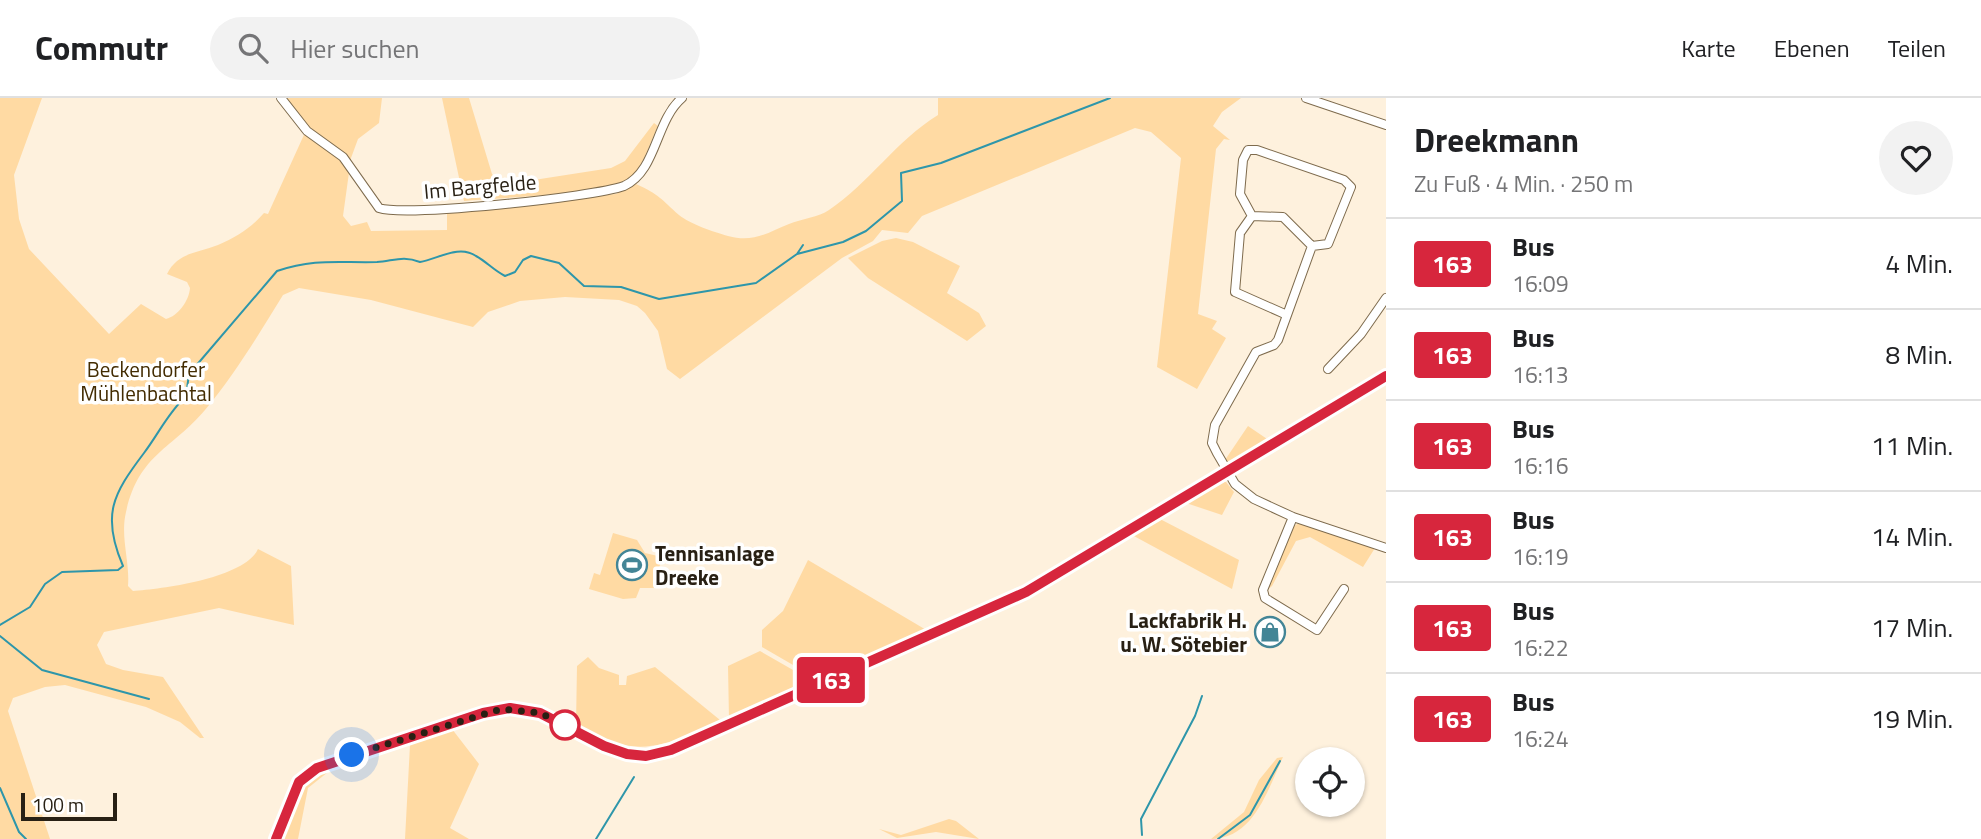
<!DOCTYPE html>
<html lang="de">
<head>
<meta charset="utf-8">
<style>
  body { margin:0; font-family:"Titillium Web",sans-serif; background:#f2f2f2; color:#202124; height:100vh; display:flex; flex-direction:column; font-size:26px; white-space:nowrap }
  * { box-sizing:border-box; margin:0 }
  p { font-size:23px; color:#757577 }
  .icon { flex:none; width:38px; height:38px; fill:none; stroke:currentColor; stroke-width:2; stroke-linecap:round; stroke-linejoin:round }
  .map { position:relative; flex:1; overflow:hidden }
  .sheet { display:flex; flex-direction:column; background:#fff; width:595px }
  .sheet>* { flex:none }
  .badge { padding:0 14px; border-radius:5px; font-size:24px; line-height:46px }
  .buttons { position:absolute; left:1295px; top:649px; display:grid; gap:14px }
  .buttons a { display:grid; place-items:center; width:70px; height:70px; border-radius:50%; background:#fff; box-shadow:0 2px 5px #0004; font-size:35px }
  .scale { position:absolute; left:21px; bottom:18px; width:96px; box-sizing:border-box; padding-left:7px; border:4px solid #282014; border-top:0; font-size:19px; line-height:24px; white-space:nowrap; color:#282014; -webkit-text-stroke:5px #fff; paint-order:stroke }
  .you { position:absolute; width:35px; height:35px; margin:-18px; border:5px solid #fff; border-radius:50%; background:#1a73e8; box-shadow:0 0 0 10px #1a73e833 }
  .map>.badge { position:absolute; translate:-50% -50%; box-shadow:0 0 0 4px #fff }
  .round { display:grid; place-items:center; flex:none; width:74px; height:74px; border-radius:37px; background:#f2f2f2 }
  .headline { display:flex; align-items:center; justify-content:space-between; height:119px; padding:0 28px }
  h1 { font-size:33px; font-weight:700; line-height:52px }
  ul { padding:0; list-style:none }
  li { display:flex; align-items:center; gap:21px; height:91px; padding:0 28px; border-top:2px solid #e0e0e0 }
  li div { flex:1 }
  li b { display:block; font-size:26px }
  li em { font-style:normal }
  li .badge { min-width:77px; font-weight:700; text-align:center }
  header { display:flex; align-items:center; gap:42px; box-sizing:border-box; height:98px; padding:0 35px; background:#fff; border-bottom:2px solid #e0e0e0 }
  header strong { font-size:33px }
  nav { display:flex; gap:38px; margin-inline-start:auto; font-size:24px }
  .search { width:490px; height:63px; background:#f2f2f2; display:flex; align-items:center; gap:18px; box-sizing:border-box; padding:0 24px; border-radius:38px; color:#757577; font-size:26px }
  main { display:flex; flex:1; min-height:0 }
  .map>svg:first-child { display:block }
  .green { fill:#ffdaa3 }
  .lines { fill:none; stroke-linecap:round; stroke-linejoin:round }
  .stream { stroke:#2e96aa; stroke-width:2 }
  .minor-casing { stroke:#7e6b4d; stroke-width:10 }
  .minor { stroke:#fff; stroke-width:8 }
  .line-casing { stroke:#fff; stroke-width:16 }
  .line { stroke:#d7263d; stroke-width:10 }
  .walk { stroke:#282014; stroke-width:7; stroke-dasharray:0 12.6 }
  .stop-dot { fill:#fff; stroke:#d7263d; stroke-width:3.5 }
  .labels { text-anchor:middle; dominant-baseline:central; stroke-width:7; stroke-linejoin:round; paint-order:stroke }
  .street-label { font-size:21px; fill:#282014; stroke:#fff }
  .park-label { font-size:21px; fill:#432c02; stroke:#fff }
  .poi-label { font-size:21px; font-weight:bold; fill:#282014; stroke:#fff; text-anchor:start }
</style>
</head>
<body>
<header>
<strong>Commutr</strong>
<div class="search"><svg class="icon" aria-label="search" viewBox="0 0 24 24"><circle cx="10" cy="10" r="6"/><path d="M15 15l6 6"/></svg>Hier suchen</div>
<nav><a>Karte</a><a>Ebenen</a><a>Teilen</a></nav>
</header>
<main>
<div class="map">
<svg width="1386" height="741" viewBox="0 0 1386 741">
  <rect width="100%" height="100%" fill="#fef1dd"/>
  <!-- green -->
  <path class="green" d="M0 0H42L14 77 19 121 29 151 109 236 141 206 166 221C178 218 189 203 190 190L187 184 167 176C178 154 198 155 218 147 237 139 251 130 264 115L268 116 308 28 285 0H382L379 25 358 41 351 60 343 118 351 128 367 124 371 133 447 132V113L616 96 636 86C660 97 661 101 679 117 690 126 714 134 728 138 753 145 767 135 789 126 801 121 819 119 829 112 869 85 896 43 938 17V0H1241L1222 14 1213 28 1230 42 1224 41 1216 51 1198 216 1217 223 1212 231 1226 240 1197 291 1157 269 1181 60 1151 34 1135 30 922 118 908 135 882 132 873 143 842 160 680 281 667 271 658 233 645 215 637 208 619 202 565 199 520 203 488 214 473 229 371 202 299 190 283 197C259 236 235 276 205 312 172 351 139 356 126 414 120 439 130 463 128 488L133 493C163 491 245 480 258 451L291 468 294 527 219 510 104 534 97 547 106 566 123 572 163 579 204 640H200L180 624 146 609 65 587 45 589 13 600 8 613 50 741H0Z
    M442 0H469L492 76 501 87 611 70 625 63 654 25 658 28C650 44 643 69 630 81 612 96 493 100 464 103Z
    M896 140 913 144 960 168 947 195 979 215 986 228 967 243 868 180 848 160 882 143Z
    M1248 328 1270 343 1228 364 1225 362Z
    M1221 384H1226L1234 394 1222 417 1186 405Z
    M1160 421 1239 462 1232 491 1132 437Z
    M1299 425 1375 450 1363 469 1310 439 1296 443 1272 488 1266 493 1294 428Z
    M613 435 637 442 645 455 662 459 654 490H640L636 500 623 501 589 491 594 475 600 477Z
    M808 462 928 533 819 582 762 549V532L783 513Z
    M760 553 814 584 729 621 728 568Z
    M588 559 599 570 619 577V587H626L627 578 655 569 720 622C714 629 701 632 691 636 644 656 620 652 576 626L577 568Z
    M452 631 479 666 450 730 469 741H405L410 647Z
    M1283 659C1268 691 1254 741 1211 741L1244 714 1259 682 1277 660Z
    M333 670 308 690 298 741H281L304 687Z
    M949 721 956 723 979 741 936 734 897 740 879 731 901 737Z"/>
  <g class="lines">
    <!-- stream -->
    <path class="stream" d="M797 156 803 147
      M0 527 30 509 45 486 62 474 118 472 123 468C101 417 113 396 144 355 159 335 168 315 186 298L189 276 277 173C315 160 339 165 377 164 393 163 403 157 420 164 438 161 459 146 476 158 487 164 493 172 505 178L515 174 523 162 531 158 559 165 584 188 621 189 659 201 756 185 797 156 843 144 866 133 902 103 901 75 941 65 1110 0
      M0 538 42 572 149 601
      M0 690 19 734 26 741
      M1142 737 1141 721 1195 618 1202 598
      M596 741 634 679
      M1218 741 1250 717 1280 663"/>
    <!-- minor casing -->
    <g class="minor-casing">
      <path id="minor" d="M281 0 307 33 343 59 379 110C406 119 594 99 624 88 657 73 655 23 682 0
        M1306 0 1386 27
        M1252 118 1240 96 1243 62 1248 52H1257L1344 82 1351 89 1328 146 1312 148 1283 119 1252 118 1240 135 1235 194 1287 217
        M1312 148 1278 242 1274 247 1256 254 1215 327 1212 345 1217 355 1235 386 1254 401 1293 419 1386 450
        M1328 271 1361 236 1386 200
        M1293 419 1263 492 1265 500 1317 532 1344 491
        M276 741 299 684 317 670 483 615 510 610 549 618 604 648 627 656 646 658 671 651 1026 494 1386 278"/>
    </g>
    <!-- minor -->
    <use href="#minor" class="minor"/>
  </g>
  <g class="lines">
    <!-- line casing -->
    <g class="line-casing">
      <path id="line" d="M276 741 299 684 317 670 483 615 510 610 540 615 604 648 627 656 646 658 671 652 1026 494 1386 278"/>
    </g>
    <!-- line -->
    <use href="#line" class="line"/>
    <!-- walk -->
    <path class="walk" d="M352 657 501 611 540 615 573 631 565 627"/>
  </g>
  <!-- icons -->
  <defs>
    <g id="stadium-ring" transform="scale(1.575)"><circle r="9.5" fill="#fff" stroke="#438596" stroke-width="1.5"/><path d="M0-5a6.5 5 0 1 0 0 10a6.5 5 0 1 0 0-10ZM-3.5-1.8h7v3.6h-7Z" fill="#438596"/></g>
    <g id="shop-ring" transform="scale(1.575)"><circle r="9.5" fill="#fff" stroke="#438596" stroke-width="1.5"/><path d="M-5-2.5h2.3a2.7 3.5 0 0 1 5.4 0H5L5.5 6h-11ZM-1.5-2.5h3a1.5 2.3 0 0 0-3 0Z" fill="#438596"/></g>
  </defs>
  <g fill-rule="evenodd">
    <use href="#stadium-ring" x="632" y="467"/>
    <use href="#shop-ring" x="1270" y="534"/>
  </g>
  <!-- markers -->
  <circle class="stop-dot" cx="565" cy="627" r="14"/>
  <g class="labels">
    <!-- street labels -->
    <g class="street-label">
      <text transform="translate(480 88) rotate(-5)">Im Bargfelde</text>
    </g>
    <!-- park labels -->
    <g class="park-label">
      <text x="146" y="271">Beckendorfer<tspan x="146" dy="24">Mühlenbachtal</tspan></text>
    </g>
    <!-- poi labels -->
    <g class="poi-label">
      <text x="655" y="455">Tennisanlage<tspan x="655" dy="24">Dreeke</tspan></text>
      <text x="1247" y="522" text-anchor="end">Lackfabrik H.<tspan x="1247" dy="24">u. W. Sötebier</tspan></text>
    </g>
  </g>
</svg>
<div class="buttons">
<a><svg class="icon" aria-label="locate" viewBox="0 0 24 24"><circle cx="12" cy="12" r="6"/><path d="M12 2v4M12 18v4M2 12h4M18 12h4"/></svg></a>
</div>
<div class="scale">100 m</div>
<div class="you" style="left:352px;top:657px"></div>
<b class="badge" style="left:831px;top:582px;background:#d7263d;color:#fff">163</b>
</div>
<section class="sheet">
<div class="headline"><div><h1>Dreekmann</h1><p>Zu Fuß · 4 Min. · 250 m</p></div><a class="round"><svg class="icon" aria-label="heart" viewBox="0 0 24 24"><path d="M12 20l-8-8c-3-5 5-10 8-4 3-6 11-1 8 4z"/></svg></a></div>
<ul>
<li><span class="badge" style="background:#d7263d;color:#fff">163</span><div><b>Bus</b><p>16:09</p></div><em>4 Min.</em></li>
<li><span class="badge" style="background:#d7263d;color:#fff">163</span><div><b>Bus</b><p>16:13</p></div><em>8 Min.</em></li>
<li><span class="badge" style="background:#d7263d;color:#fff">163</span><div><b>Bus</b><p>16:16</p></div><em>11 Min.</em></li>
<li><span class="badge" style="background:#d7263d;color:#fff">163</span><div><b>Bus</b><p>16:19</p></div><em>14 Min.</em></li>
<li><span class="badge" style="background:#d7263d;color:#fff">163</span><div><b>Bus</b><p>16:22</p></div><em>17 Min.</em></li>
<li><span class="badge" style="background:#d7263d;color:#fff">163</span><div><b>Bus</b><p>16:24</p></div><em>19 Min.</em></li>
</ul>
</section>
</main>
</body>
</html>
